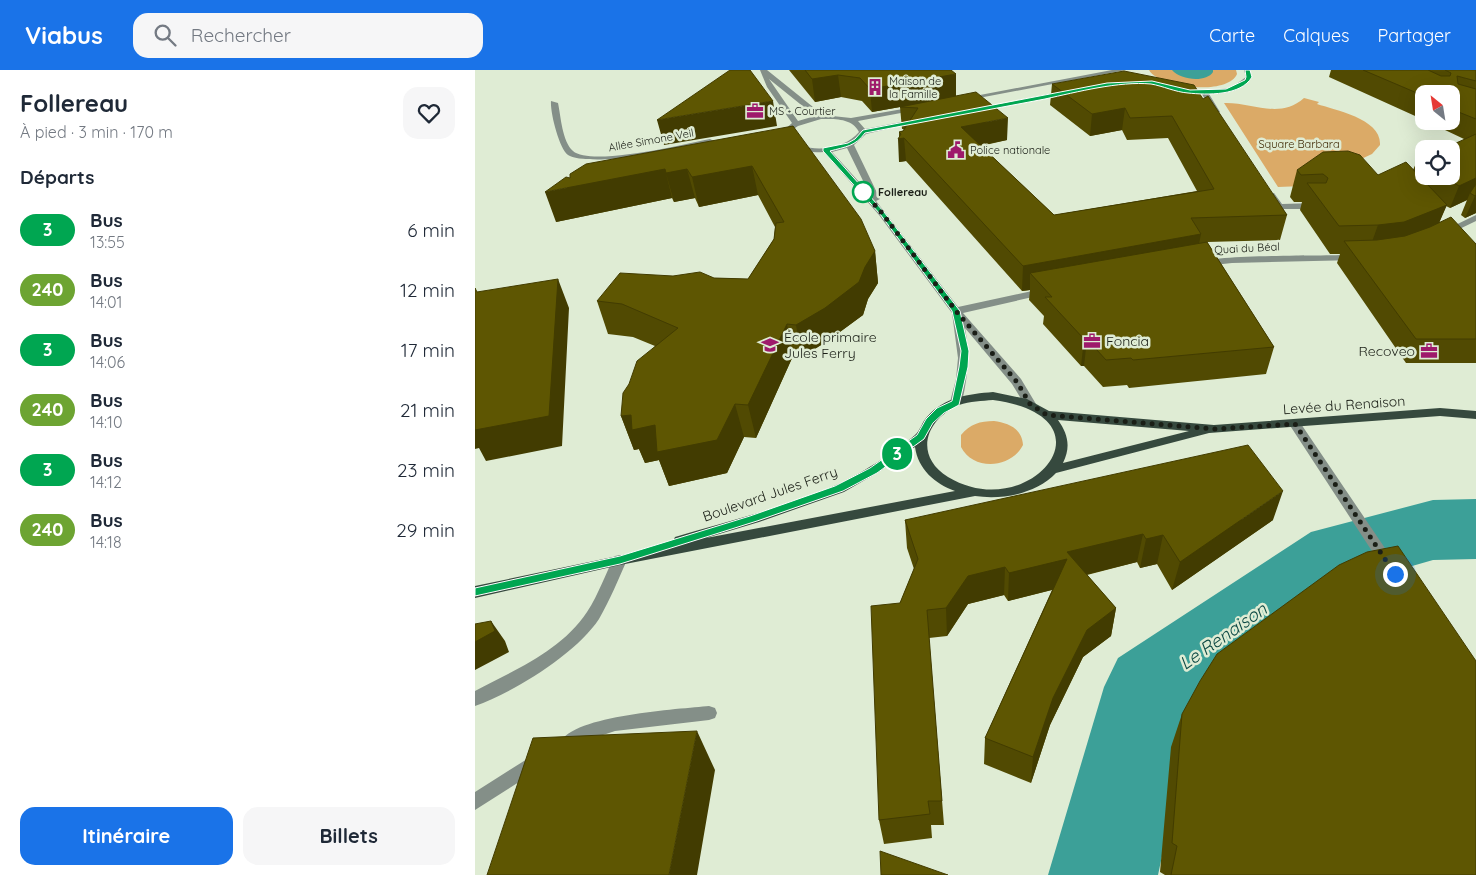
<!DOCTYPE html>
<html lang="fr">
<head>
<meta charset="utf-8">
<style>
  body { margin:0; font-family:Quicksand,sans-serif; background:#f6f6f7; color:#1f2937; height:100vh; display:flex; flex-direction:column; font-size:19px; white-space:nowrap }
  * { box-sizing:border-box; margin:0 }
  p { font-size:16px; color:#747a83 }
  .icon { flex:none; width:28px; height:28px; fill:none; stroke:currentColor; stroke-width:2; stroke-linecap:round; stroke-linejoin:round }
  .map { position:relative; flex:1; overflow:hidden }
  .panel { display:flex; flex-direction:column; background:#fff; width:475px }
  .panel>* { flex:none }
  .badge { padding:0 10px; border-radius:16px; font-size:18px; line-height:32px }
  .needle { width:32px; rotate:330deg }
  .tools { position:absolute; left:940px; top:15px; display:grid; gap:10px }
  .tools a { display:grid; place-items:center; width:45px; height:45px; border-radius:10px; background:#fff; box-shadow:0 5px 20px #0002; font-size:25px }
  .you { position:absolute; width:25px; height:25px; margin:-12px; border:4px solid #fff; border-radius:50%; background:#1a73e8; box-shadow:0 0 0 8px #1a73e833 }
  .map>.badge { position:absolute; translate:-50% -50%; box-shadow:0 0 0 2px #fff }
  h2 { padding:0 20px; font-size:19px; line-height:45px }
  .round { display:grid; place-items:center; flex:none; width:52px; height:52px; border-radius:15px; background:#f6f6f7 }
  .headline { display:flex; align-items:center; justify-content:space-between; height:85px; padding:0 20px }
  h1 { font-size:24px; font-weight:700; line-height:38px }
  .button { display:flex; gap:10px; margin-top:auto; padding:10px 20px }
  .button a { flex:1; height:58px; border-radius:15px; background:#1a73e8; color:#fff; font-size:20px; font-weight:700; line-height:58px; text-align:center }
  .button a+a { background:#f6f6f7; color:#1f2937 }
  ul { padding:0; list-style:none }
  li { display:flex; align-items:center; gap:15px; height:60px; padding:0 20px }
  li div { flex:1 }
  li b { display:block; font-size:19px }
  li em { font-style:normal }
  li .badge { min-width:55px; font-weight:700; text-align:center }
  header { display:flex; align-items:center; gap:30px; box-sizing:border-box; height:70px; padding:0 25px; background:#1a73e8; color:#fff }
  header strong { font-size:24px }
  nav { display:flex; gap:28px; margin-inline-start:auto; font-size:18px }
  .search { width:350px; height:45px; background:#f6f6f7; display:flex; align-items:center; gap:12px; box-sizing:border-box; padding:0 18px; border-radius:15px; color:#747a83; font-size:19px }
  main { display:flex; flex:1; min-height:0 }
  .map>svg:first-child { display:block }
  .green { fill:#dbaa67 }
  .water { fill:#3ca098 }
  .lines { fill:none; stroke-linecap:round; stroke-linejoin:round }
  .river { fill:#3ca098; fill-rule:evenodd }
  .minor { fill:#848f88; fill-rule:evenodd }
  .major { fill:#36493e; fill-rule:evenodd }
  .wall { fill:#514a02 }
  .shaded-wall { fill:#423c01 }
  .building { fill:#5e5602; stroke:#423c01 }
  .line { fill:#00a651; stroke:#fff }
  .walk { stroke:#1a1e16; stroke-width:5; stroke-dasharray:0 9 }
  .stop-dot { fill:#fff; stroke:#00a651; stroke-width:2.5 }
  .labels { text-anchor:middle; dominant-baseline:central; stroke-width:5; stroke-linejoin:round; paint-order:stroke }
  .far-poi-label { font-size:11px; fill:#1a1e16; stroke:#dfecd4; text-anchor:start }
  .far-street-label { font-size:11px; fill:#1a1e16; stroke:#dfecd4 }
  .far-park-label { font-size:11px; fill:#402a06; stroke:#dfecd4 }
  .far-stop-label { font-size:11px; font-weight:bold; fill:#1a1e16; stroke:#dfecd4; text-anchor:start }
  .poi-label { font-size:14px; fill:#1a1e16; stroke:#dfecd4; text-anchor:start }
  .street-label { font-size:14px; fill:#1a1e16; stroke:#dfecd4 }
  .near-water-label { font-size:18px; font-style:italic; fill:#0d4944; stroke:#dfecd4 }
</style>
</head>
<body>
<header>
<strong>Viabus</strong>
<div class="search"><svg class="icon" aria-label="search" viewBox="0 0 24 24"><circle cx="10" cy="10" r="6"/><path d="M15 15l6 6"/></svg>Rechercher</div>
<nav><a>Carte</a><a>Calques</a><a>Partager</a></nav>
</header>
<main>
<section class="panel">
<div class="headline"><div><h1>Follereau</h1><p>À pied · 3 min · 170 m</p></div><a class="round"><svg class="icon" aria-label="heart" viewBox="0 0 24 24"><path d="M12 20l-8-8c-3-5 5-10 8-4 3-6 11-1 8 4z"/></svg></a></div>
<h2>Départs</h2>
<ul>
<li><span class="badge" style="background:#00a651;color:#fff">3</span><div><b>Bus</b><p>13:55</p></div><em>6 min</em></li>
<li><span class="badge" style="background:#6da432;color:#fff">240</span><div><b>Bus</b><p>14:01</p></div><em>12 min</em></li>
<li><span class="badge" style="background:#00a651;color:#fff">3</span><div><b>Bus</b><p>14:06</p></div><em>17 min</em></li>
<li><span class="badge" style="background:#6da432;color:#fff">240</span><div><b>Bus</b><p>14:10</p></div><em>21 min</em></li>
<li><span class="badge" style="background:#00a651;color:#fff">3</span><div><b>Bus</b><p>14:12</p></div><em>23 min</em></li>
<li><span class="badge" style="background:#6da432;color:#fff">240</span><div><b>Bus</b><p>14:18</p></div><em>29 min</em></li>
</ul>
<div class="button"><a>Itinéraire</a><a>Billets</a></div>
</section>
<div class="map">
<svg width="1001" height="805" viewBox="0 0 1001 805">
  <rect width="100%" height="100%" fill="#dfecd4"/>
  <!-- green -->
  <path class="green" d="M674 0H761L762 4C753 26 684 18 674 0Z
    M829 28 844 32 842 34C860 40 907 49 905 75L897 84 828 116 803 117 749 33C777 32 804 50 829 28Z
    M519 351C533 353 547 358 548 375 536 399 498 401 486 377V365C495 354 505 351 519 351Z"/>
  <!-- water -->
  <path class="water" d="M697 0H738V2C731 13 705 10 697 0Z"/>
  <g class="lines">
    <!-- river -->
    <path class="river" d="M1001 429V489L958 490 892 509 718 640 683 805H573L629 617 643 588 836 462 958 430Z"/>
    <!-- minor -->
    <path class="minor" d="M285 0H292L348 45 376 48 445 36V40H442L383 51 390 59 442 49 446 51 391 64 379 75 405 129 401 131 483 237 571 218 576 221 571 224 488 243 546 309 561 334 559 337H551L537 314 490 258C495 284 493 306 487 332L481 336 477 335 475 332 481 309 483 288 477 243 404 145 349 82C332 83 316 81 306 67L307 62 317 53 292 17ZM294 9 340 46 323 51ZM346 49C360 49 377 48 384 62 370 80 329 86 314 66V62L323 56ZM372 78 394 123 357 82Z
      M637 0H651L488 31 484 29Z
      M769 0H775L777 7C767 21 751 24 734 24L745 42 738 44 727 24 722 23V21L756 18 771 7Z
      M592 20 594 21V23L504 42 500 40Z
      M76 31 83 33C86 47 87 71 98 81 116 97 210 74 235 69L239 71C223 82 110 97 93 85 84 78 75 42 76 31Z
      M793 123H799L807 134 840 133 844 136 840 139H801L792 125Z
      M1001 145V151L972 165H966L964 163Z
      M879 185 882 186V190L757 193 729 196 724 193C735 184 856 186 879 185Z
      M820 350 824 351 918 490 920 494 918 498 913 499 908 498 814 354Z
      M145 485 150 486 152 490C143 510 135 530 124 549 101 584 39 622 0 636V621C40 600 86 581 112 542 124 524 130 504 140 486Z
      M234 636 240 638 242 643 240 648 234 650 140 661 116 669 93 681 87 678 85 673C97 645 205 639 234 636Z
      M60 684 66 686 68 692 66 698 0 740V722Z"/>
    <!-- major -->
    <path class="major" d="M518 322 552 329 574 341 739 355 965 338 1001 341V349L965 346 734 363 581 403C561 424 527 430 500 426L145 495 0 528V516L200 474 198 471 200 467C253 451 309 438 359 416 382 406 421 382 440 365 445 361 447 352 452 347 469 327 494 324 518 322ZM518 330C645 347 554 456 473 407 438 385 451 349 484 335 495 331 507 331 518 330ZM583 350 714 361 588 393C596 377 593 364 583 350ZM440 377C443 399 460 414 480 421L231 468 284 452 369 422 402 403Z"/>
  </g>
  <!-- wall -->
  <path class="wall" d="M314 0H476L481 26 532 70 506 76 579 145 722 121 693 68 652 70 647 60 615 66 575 35 577 14 728 29 812 145 805 170 732 172 799 277 791 304 654 318 652 315 628 317 609 296H606L568 254 569 246 554 230 555 220 547 221 431 91 424 92V62L428 61 429 59H427L425 37 397 42 387 31 366 27 340 32Z
    M856 0H1001V143L990 148 986 145 992 130 975 138 971 136 964 153 1001 174V293H931L862 193 865 184H855L825 140 827 132H819L815 127 822 100 903 105 938 100 942 91 949 88V106H976L989 69 951 51H976V24H949V50L854 7Z
    M318 56 400 181 403 213 393 229 388 245 354 270 327 287 318 286 281 368 269 367 252 403 194 416 184 390 170 393 164 379 159 380 146 346 180 276 158 267 133 264 122 231 239 208 273 209 299 169 300 157 283 125 224 137 220 128 199 132 197 128 81 152 95 108Z
    M430 450H798L697 520 682 494 665 498 662 492 612 505 641 538 636 566 608 587 575 655 556 713 509 694 510 668 577 520 533 531 529 525 493 534 472 566 454 568 469 755H456L457 768 409 774 404 750 425 533 439 499 432 478Z
    M707 644 1001 805H690L685 802 696 677Z"/>
  <!-- shaded-wall -->
  <path class="shaded-wall" d="M481 4V27L397 42 395 19Z
    M363 5 366 27 340 32 337 9Z
    M298 31 302 56 189 75 182 50Z
    M650 38 647 60 615 66 617 44Z
    M533 48 532 70 487 79 486 57Z
    M429 68 431 91 424 92 423 69Z
    M277 96 283 125 224 137 217 107Z
    M190 99 197 128 81 152 70 122Z
    M212 99 220 128 199 132 191 103Z
    M1001 108V116L995 123 992 130 975 138 984 116Z
    M1001 125V143L990 148 1000 126Z
    M972 135 960 162 893 183 903 155Z
    M726 164 721 189 555 203V220L547 221 548 196Z
    M400 181 403 213 393 229 388 245 354 270 327 287 321 255 390 197Z
    M83 209 94 238 87 376 11 391 4 378 0 379V353Z
    M312 254 318 286 281 368 273 335Z
    M609 269H612L609 296H606Z
    M260 334 269 367 252 403 194 416 184 390 170 393 164 379 159 380 146 346Z
    M808 421 798 450 697 520 705 492Z
    M668 464 662 492 589 510 588 517 533 531 534 503 592 482Z
    M688 465 682 494 665 498 671 469Z
    M530 497 529 525 493 534 472 566 471 538 493 506Z
    M641 538 636 566 608 587 575 655 556 713 558 687 578 628 612 560Z
    M16 551 30 571 34 582 0 600V572Z
    M222 661 240 700 222 805H194Z"/>
  <!-- building -->
  <path class="building" d="M255 0H275L298 31 182 50Z
    M330 0H476L481 4 395 19 385 8 363 5 337 9Z
    M888 0H953L966 6H975L976 3 970 0H1001V11L982 6 983 14 1001 19V49L976 39V24H949V26Z
    M649 1 719 15 728 29 733 26 812 145 716 148 726 164 548 196 429 68 423 69 426 64 424 62 428 61 443 38 425 37 501 22 533 48 486 57 579 145 739 119 697 46 655 48 650 38 617 44 577 14Z
    M318 56 386 149 400 181 390 197 384 212 350 238 321 255 312 254 273 335 260 334 242 370 182 382 180 355 157 360 156 345 146 346 148 323 154 314 162 291 203 258 147 234 122 231 145 203 198 206 225 202 239 208 273 209 299 169 301 153 309 152 277 96 217 107 212 99 191 103 190 99 70 122 91 107 95 108V104L111 94Z
    M1001 64V108L984 116 968 106H976V79H968Z
    M873 81 885 85 903 105 931 92 972 135 929 152 903 155 864 156 832 113H851L853 108 848 104 826 105 822 100 848 82Z
    M949 88V95L942 91Z
    M1001 114V125L1000 126 995 123Z
    M976 147 1001 174V269H941L869 171 902 170 930 166 955 157Z
    M732 172 799 277 658 290 656 288 631 290 612 269H609L570 227H577L555 203Z
    M83 209 74 346 0 360V218L2 222Z
    M773 375 808 421 705 492 688 465 671 469 668 464 592 482 641 538 612 560 578 628 558 687 510 668 592 489 534 503 530 497 493 506 471 538 452 540 467 731H453L455 744 404 750 396 536 425 533 443 489 430 450Z
    M923 476 1001 591V805H696L702 776 697 773 707 644 725 611 742 584 864 495 892 482Z
    M16 551 20 561 0 572V554Z
    M222 661 194 805H12L58 668Z
    M405 781 473 805H406Z"/>
  <!-- line -->
  <path class="line" d="M770 0H775L777 7C766 26 732 25 713 23 700 22 688 16 676 14 644 11 602 22 570 29 510 40 450 52 390 63 381 76 370 77 355 81L409 142 485 241 494 281 493 297 484 335 469 343 458 353 449 369 402 403 368 421 282 451 145 494 0 526V518L145 486 275 446 360 416 395 398 442 365 451 349 462 338 477 331 484 297 486 281 477 241 405 144 348 81V78L373 73 380 69 388 60 632 13 677 11 715 20 751 19 770 10 771 7Z"/>
  <g class="lines">
    <!-- walk -->
    <path class="walk" d="M388 122 407 143 481 241 542 312 555 334 572 345 739 359 820 354 920 504"/>
  </g>
  <!-- icons -->
  <defs>
    <g id="building-bare" transform="scale(1.35)"><path d="M-4-6H4V6H1V3H-1V6H-4ZM-2.5-4.3h1.7v1.8h-1.7ZM.8-4.3h1.7v1.8H.8ZM-2.5-1h1.7V.8h-1.7ZM.8-1h1.7V.8H.8Z" fill="#9e1a6b" stroke="#dfecd4" stroke-width="2.5" paint-order="stroke"/></g>
    <g id="office-bare" transform="scale(1.35)"><path d="M-6-3h4V-5.5h4V-3h4V5H-6ZM-1-4.5V-3h2v-1.5ZM-6 0V1H6V0Z" fill="#9e1a6b" stroke="#dfecd4" stroke-width="2.5" paint-order="stroke"/></g>
    <g id="civic-bare" transform="scale(1.35)"><path d="M-.6-6.5H3V-4.5H.6V-3L4-1V1h2V6H-6V1h2V-1L-.6-3ZM-1.2 2.5V6h2.4V2.5Z" fill="#9e1a6b" stroke="#dfecd4" stroke-width="2.5" paint-order="stroke"/></g>
    <g id="school-bare" transform="scale(1.35)"><path d="M0-5L7-2L0 1L-7-2ZM-4 1L0 2.5L4 1V4Q0 6-4 4Z" fill="#9e1a6b" stroke="#dfecd4" stroke-width="2.5" paint-order="stroke"/></g>
  </defs>
  <g fill-rule="evenodd">
    <use href="#building-bare" x="400" y="17"/>
    <use href="#office-bare" x="280" y="41"/>
    <use href="#civic-bare" x="481" y="80"/>
    <use href="#office-bare" x="617" y="271"/>
    <use href="#school-bare" x="295" y="275"/>
    <use href="#office-bare" x="954" y="281"/>
  </g>
  <!-- markers -->
  <circle class="stop-dot" cx="388" cy="122" r="10"/>
  <g class="labels">
    <!-- far-poi labels -->
    <g class="far-poi-label">
      <text x="414" y="11">Maison de<tspan x="414" dy="13">la Famille</tspan></text>
      <text x="294" y="41">MS - Courtier</text>
      <text x="495" y="80">Police nationale</text>
    </g>
    <!-- far-street labels -->
    <g class="far-street-label">
      <text transform="translate(176 70) rotate(-10)">Allée Simone Veil</text>
      <text transform="translate(772 178) rotate(-3)">Quai du Béal</text>
    </g>
    <!-- far-park labels -->
    <g class="far-park-label">
      <text x="824" y="74">Square Barbara</text>
    </g>
    <!-- far-stop labels -->
    <g class="far-stop-label">
      <text x="403" y="122">Follereau</text>
    </g>
    <!-- poi labels -->
    <g class="poi-label">
      <text x="309" y="267">École primaire<tspan x="309" dy="16">Jules Ferry</tspan></text>
      <text x="631" y="271">Foncia</text>
      <text x="940" y="281" text-anchor="end">Recoveo</text>
    </g>
    <!-- street labels -->
    <g class="street-label">
      <text transform="translate(869 335) rotate(-4)">Levée du Renaison</text>
      <text transform="translate(295 424) rotate(-19)">Boulevard Jules Ferry</text>
    </g>
    <!-- near-water labels -->
    <g class="near-water-label">
      <text transform="translate(748 566) rotate(-35)">Le Renaison</text>
    </g>
  </g>
</svg>
<div class="tools">
<a><svg class="needle" viewBox="-14 -14 28 28"><path d="M0-13l5 13h-10z" fill="#e53935"/><path d="M0 13l5-13h-10z" fill="#747a83"/></svg></a>
<a><svg class="icon" aria-label="locate" viewBox="0 0 24 24"><circle cx="12" cy="12" r="6"/><path d="M12 2v4M12 18v4M2 12h4M18 12h4"/></svg></a>
</div>
<div class="you" style="left:920px;top:504px"></div>
<b class="badge" style="left:422px;top:384px;background:#00a651;color:#fff">3</b>
</div>
</main>
</body>
</html>
